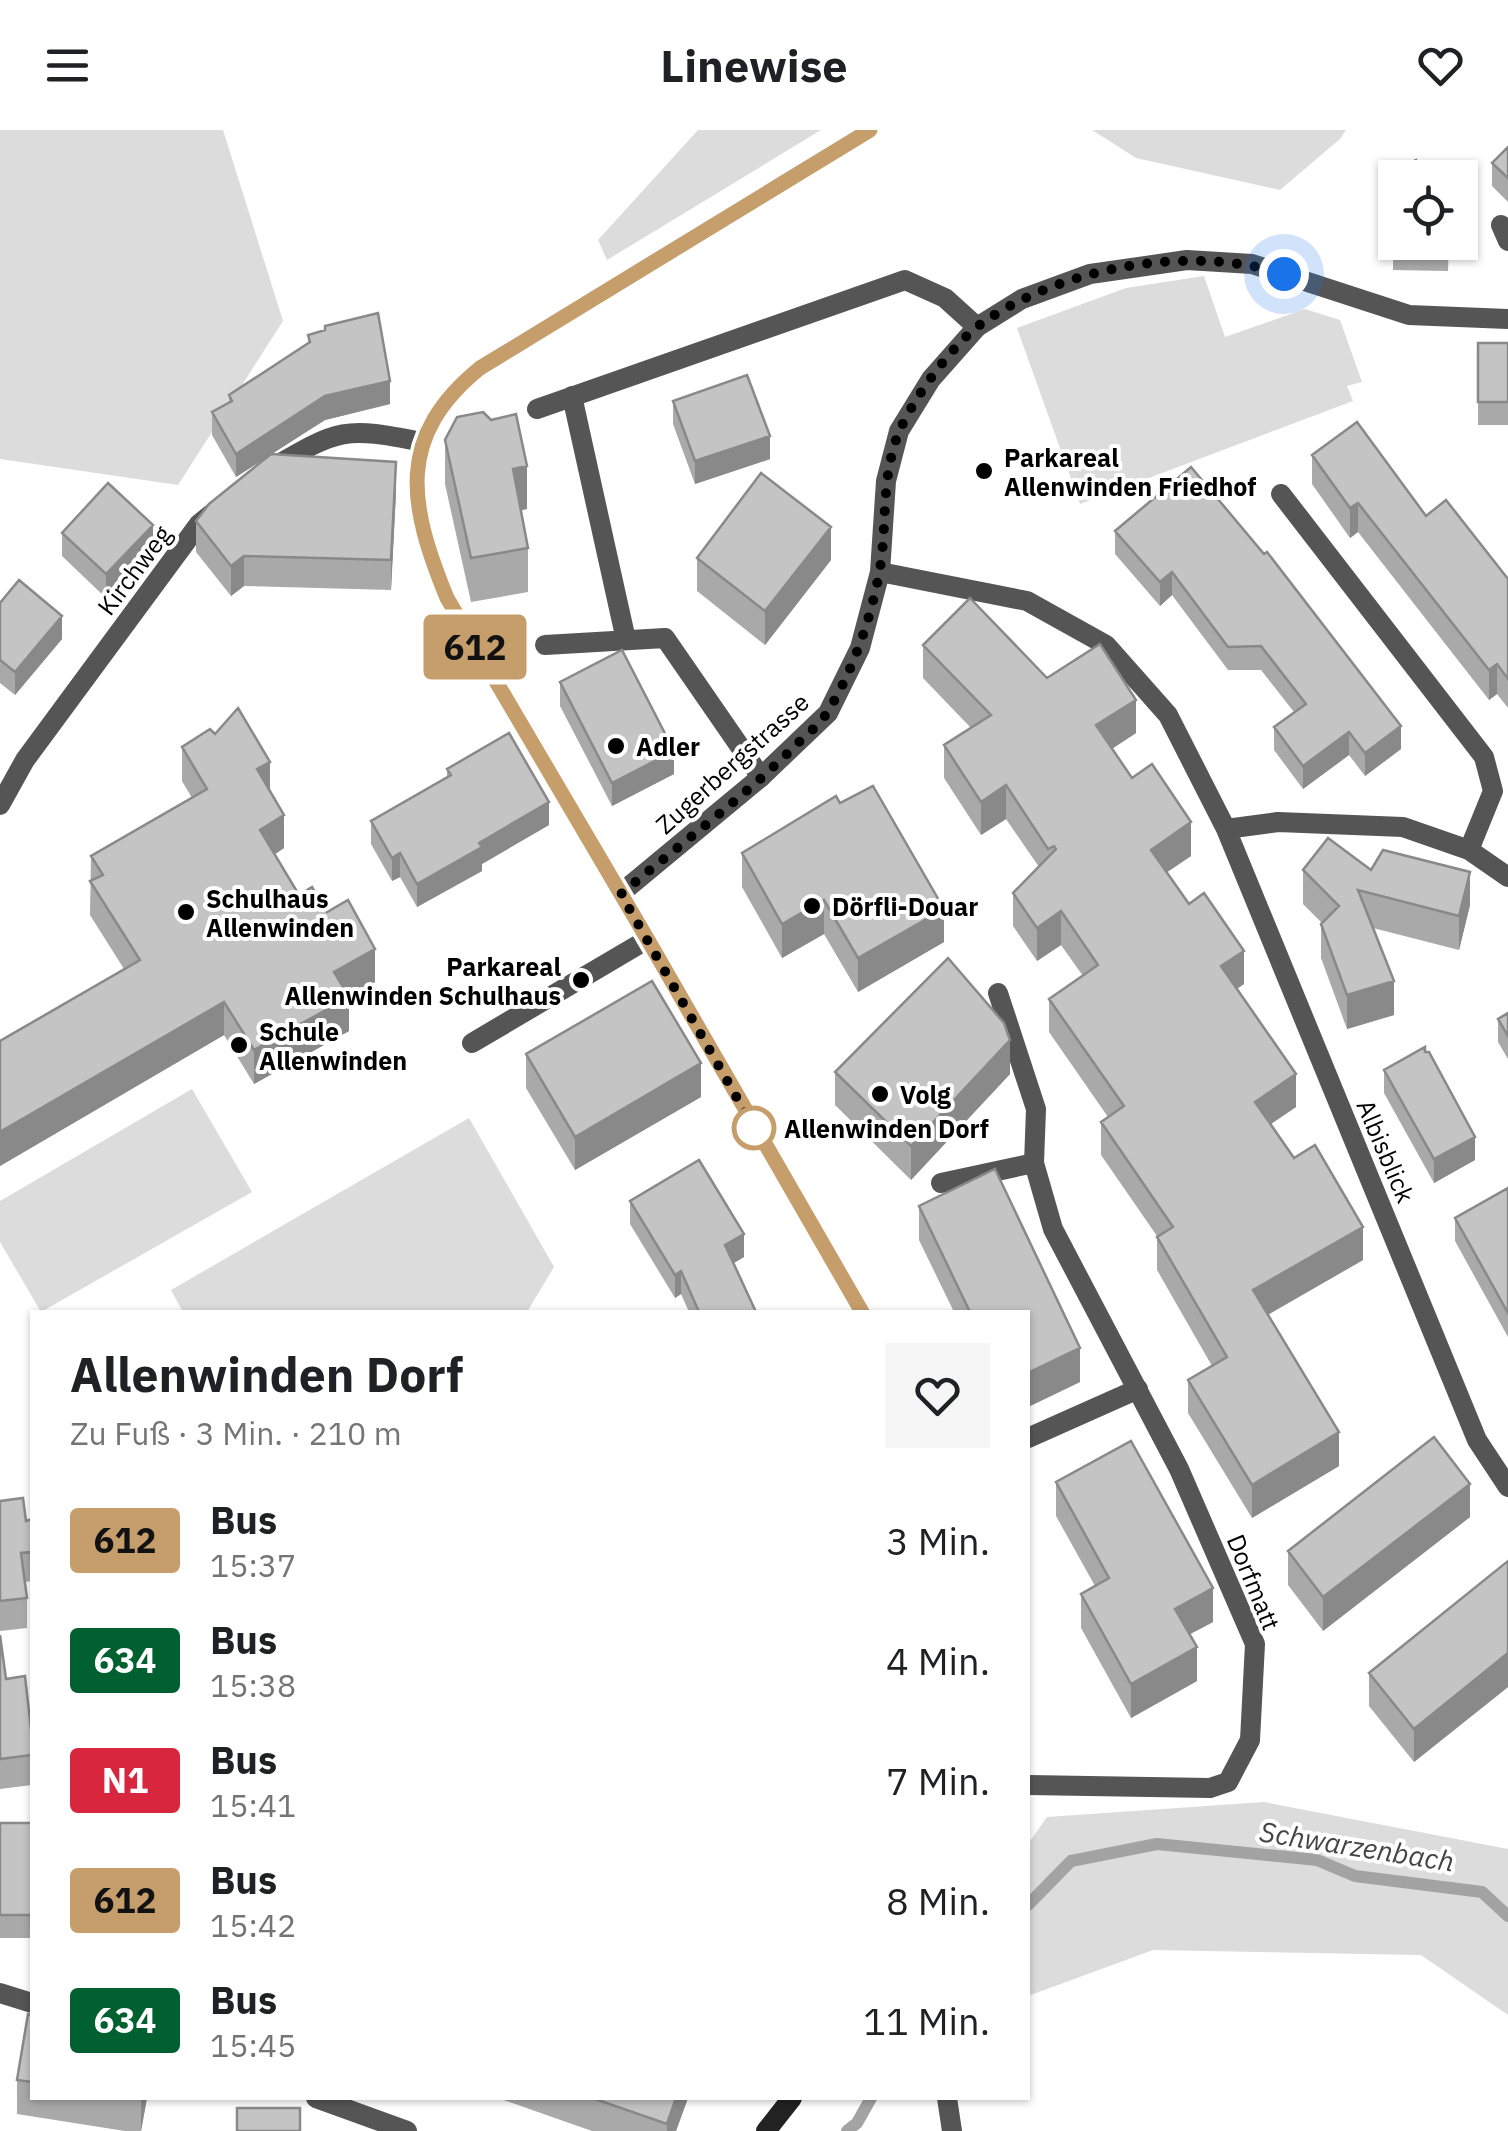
<!DOCTYPE html>
<html lang="de">
<head>
<meta charset="utf-8">
<style>
  body { margin:0; font-family:"IBM Plex Sans",sans-serif; background:#f6f6f6; color:#202124; height:100vh; display:flex; flex-direction:column; font-size:38px; white-space:nowrap }
  * { box-sizing:border-box; margin:0 }
  p { font-size:32px; color:#757577 }
  .icon { flex:none; width:55px; height:55px; fill:none; stroke:currentColor; stroke-width:2; stroke-linecap:round; stroke-linejoin:round }
  .map { position:relative; flex:1; overflow:hidden }
  .drawer { position:absolute; left:30px; top:1180px; width:1000px; height:790px; display:flex; flex-direction:column; background:#fff; border-radius:0px; box-shadow:0 2px 8px #0004 }
  .drawer>* { flex:none }
  .badge { padding:0 20px; border-radius:8px; font-size:35px; line-height:65px }
  .controls { position:absolute; left:1378px; top:30px; display:grid; gap:20px }
  .controls a { display:grid; place-items:center; width:100px; height:100px; border-radius:0px; background:#fff; box-shadow:0 2px 8px #0004; font-size:50px }
  .you { position:absolute; width:50px; height:50px; margin:-25px; border:8px solid #fff; border-radius:50%; background:#1a73e8; box-shadow:0 0 0 15px #1a73e833 }
  .map>.badge { position:absolute; translate:-50% -50%; box-shadow:0 0 0 5px #fff }
  .round { display:grid; place-items:center; flex:none; width:105px; height:105px; border-radius:0px; background:#f6f6f6 }
  .summary { display:flex; align-items:center; justify-content:space-between; height:170px; padding:0 40px }
  h1 { font-size:48px; font-weight:800; line-height:75px }
  ul { padding:0; list-style:none }
  li { display:flex; align-items:center; gap:30px; height:120px; padding:0 40px }
  li div { flex:1 }
  li b { display:block; font-size:38px }
  li em { font-style:normal }
  li .badge { min-width:110px; font-weight:700; text-align:center }
  header { display:flex; justify-content:space-between; align-items:center; height:130px; padding:0 40px; background:#fff; font-size:45px; font-weight:800 }
  .map>svg:first-child { display:block }
  .green { fill:#dcdcdc }
  .lines { fill:none; stroke-linecap:round; stroke-linejoin:round }
  .stream { stroke:#a3a3a3; stroke-width:12 }
  .lane { stroke:#555; stroke-width:20 }
  .street { stroke:#555; stroke-width:20 }
  .secondary { stroke:#222; stroke-width:20 }
  .wall { fill:#a9a9a9 }
  .shaded-wall { fill:#898989 }
  .building { fill:#c4c4c4; stroke:#898989; stroke-width:2.5 }
  .line-casing { stroke:#fff; stroke-width:22 }
  .line { stroke:#c69e6b; stroke-width:15 }
  .walk { stroke:#000; stroke-width:10; stroke-dasharray:0 18 }
  .poi-dot { fill:#000; stroke:#fff; stroke-width:4 }
  .stop-dot { fill:#fff; stroke:#c69e6b; stroke-width:5 }
  .labels { text-anchor:middle; dominant-baseline:central; stroke-width:8; stroke-linejoin:round; paint-order:stroke }
  .poi-label { font-size:25px; font-weight:bold; fill:#000; stroke:#fff; text-anchor:start }
  .street-label { font-size:25px; fill:#000; stroke:#fff }
  .stop-label { font-size:25px; font-weight:bold; fill:#000; stroke:#fff; text-anchor:start }
  .water-label { font-size:28px; font-style:italic; fill:#444; stroke:#fff }
</style>
</head>
<body>
<header><svg class="icon" aria-label="menu" viewBox="0 0 24 24"><path d="M4 6h16M4 12h16M4 18h16"/></svg>Linewise<svg class="icon" aria-label="heart" viewBox="0 0 24 24"><path d="M12 20l-8-8c-3-5 5-10 8-4 3-6 11-1 8 4z"/></svg></header>
<div class="map">
<svg width="1508" height="2001" viewBox="0 0 1508 2001">
  <rect width="100%" height="100%" fill="#fff"/>
  <!-- green -->
  <path class="green" d="M0 0H223L283 191 178 355 0 329Z
    M698 0H821L607 130 598 110Z
    M1092 0H1346L1341 8 1280 60 1136 28Z
    M1204 146 1225 207 1305 179 1340 190 1362 252 1347 256 1353 271 1080 374 1017 198 1126 158Z
    M192 959 252 1062 41 1182 0 1112V1071Z
    M469 988 554 1137 527 1182H183L171 1160Z
    M1264 1672 1508 1719V1885L1421 1825 1153 1820 1028 1866V1714L1047 1687Z"/>
  <g class="lines">
    <!-- stream -->
    <path class="stream" d="M1028 1775 1071 1731 1157 1714 1317 1730 1355 1746 1482 1762 1508 1786
      M847 2001 857 1993 871 1968"/>
    <!-- lane -->
    <path class="lane" d="M1501 95 1508 111
      M572 266 626 510
      M537 279 905 150 945 168 977 197
      M545 515 665 508 761 647
      M998 863 1036 979 1034 1033
      M472 913 648 809
      M941 1053 1034 1033 1053 1099 1179 1339 1255 1514 1250 1610 1228 1652 1210 1658 1028 1655
      M1028 1308 1138 1259
      M0 1863 32 1873
      M947 1968 952 2001"/>
    <!-- street -->
    <path class="street" d="M270 339C339 299 343 296 422 312
      M1281 364 1484 627 1493 661 1469 720
      M880 442 1027 471 1106 515 1168 585 1226 699 1477 1310 1508 1357
      M0 675 25 630 199 394 215 381
      M1226 699 1278 692 1403 697 1469 720 1508 747
      M621 763 761 647 828 583 860 518 880 442 886 351 899 301 931 249 977 197 1022 169 1090 144 1187 130 1252 134 1409 185 1508 189
      M316 1968 407 2001"/>
    <!-- secondary -->
    <path class="secondary" d="M862 1182 648 809 447 467C409 375 396 307 480 238L870 0
      M766 2001 792 1968"/>
  </g>
  <!-- wall -->
  <path class="wall" d="M1508 17V72L1492 56V33Z
    M1386 47 1449 112 1448 141 1393 140 1394 83 1386 70Z
    M308 205 390 274 325 290 271 324 396 362 391 460 244 456 231 466 196 422V391L270 325 236 347 212 305V282L229 272V265L308 213Z
    M1478 213H1508V295H1478Z
    M673 271 770 329 695 354 673 294Z
    M445 310 527 379 521 380 528 418V462L471 472 445 354Z
    M1312 325 1426 386 1508 449V578L1497 564 1489 570 1358 402 1350 408 1312 354Z
    M1191 337 1401 619 1365 646 1349 625 1303 659 1274 620V597L1294 582 1261 540H1228L1172 465 1160 476 1115 424V401Z
    M62 403 153 419 106 468 62 426Z
    M697 428 831 430 765 515 697 461Z
    M0 473 62 509 15 565 0 553Z
    M923 515 1047 548 1136 603 1112 619 1132 648 1191 726 1167 742 1244 854 1237 859 1296 977 1270 994 1363 1130 1268 1185 1339 1336 1252 1388 1188 1283V1250L1212 1236 1157 1140V1106L1101 1025V992L1108 987 1049 902V869L1083 846 1061 815 1037 831 1013 796V763L1039 737 1006 689 981 705 944 648V615L971 598 923 548Z
    M560 552 674 644 612 676 560 576Z
    M182 617 270 660 284 718 274 725 299 765 327 782 375 852 349 867V901L254 954 224 905 0 1036V911L124 839 90 785 91 726 192 668 182 651Z
    M447 639 549 695 482 734V741L417 777 400 747 392 751 371 714V691L447 647Z
    M840 673 944 812 858 862 824 804 782 828 742 757V723Z
    M1303 740H1371L1470 775 1459 820 1373 798 1394 885 1347 899 1321 828V794L1322 793 1303 774Z
    M1508 883V929L1498 912V889Z
    M1425 922 1475 1030 1434 1053 1384 963V940Z
    M526 924 701 967 575 1040 526 958Z
    M835 942 1010 944 911 1050 835 975Z
    M995 1039 1080 1218V1252L1028 1277V1182H954L919 1110V1076Z
    M1508 1058V1207L1455 1111V1088Z
    M630 1071 744 1127 734 1133 756 1182H689L681 1164 675 1168 630 1094Z
    M1056 1352 1213 1492 1190 1504 1197 1551 1131 1588 1081 1498V1464L1095 1456 1056 1386Z
    M0 1371 26 1391 32 1389V1451L25 1452 27 1468V1498L0 1501Z
    M1470 1387 1323 1501 1288 1455V1421Z
    M1508 1431V1557L1414 1632 1369 1576V1543Z
    M0 1505 6 1549 32 1608V1655L0 1659Z
    M0 1693H32V1817H31V1808H0Z
    M32 1885V1968H147L141 2001H125L17 1984V1950Z
    M498 1968H688L676 2001H592Z"/>
  <!-- shaded-wall -->
  <path class="shaded-wall" d="M390 251V274L325 290 236 347V324L325 266Z
    M770 306V329L695 354V331Z
    M396 332V362L391 460V430Z
    M527 336V379L513 382V339Z
    M1358 373V402L1350 408V378Z
    M153 395V419L106 468V444Z
    M831 397V430L765 515V481Z
    M244 426V456L231 466V436Z
    M1172 442V465L1160 476V452Z
    M62 486V509L15 565V542Z
    M1497 534V564L1489 570V540Z
    M1136 570V603L1096 629V595Z
    M1401 596V619L1365 646V623Z
    M1349 602V625L1303 659V636Z
    M674 621V644L612 676V653Z
    M270 632V666L257 639Z
    M1006 655V689L981 705V672Z
    M549 672V695L482 734V741L417 777V754L479 713Z
    M284 685V718L260 734V700Z
    M1191 692V726L1151 753V720Z
    M400 723V747L392 751V728Z
    M1470 742V775L1459 820V786Z
    M824 770V804L782 828V794Z
    M944 779V812L858 862V828Z
    M1061 781V815L1037 831V798Z
    M375 819V852L334 875V842Z
    M1244 821V854L1221 869V836Z
    M1394 851V885L1347 899V865Z
    M349 867V901L254 954V920Z
    M224 872V905L0 1036V1002Z
    M1010 910V944L911 1050V1016Z
    M701 933V967L575 1040V1007Z
    M1296 944V977L1255 1005V972Z
    M1475 1007V1030L1434 1053V1029Z
    M1363 1097V1130L1253 1193V1160Z
    M744 1104V1127L725 1138V1115Z
    M681 1141V1164L675 1168V1145Z
    M1080 1218V1252L1028 1277V1243Z
    M1339 1302V1336L1252 1388V1355Z
    M1470 1354V1387L1323 1501V1467Z
    M1213 1458V1492L1175 1512V1479Z
    M1197 1517V1551L1131 1588V1554Z
    M1508 1523V1557L1414 1632V1599Z
    M141 1968H147L141 2001Z
    M676 1968H688L676 2001H667V1994Z"/>
  <!-- building -->
  <path class="building" d="M1508 17V48L1492 33Z
    M1416 30 1425 48H1395V60L1386 47Z
    M1395 65V112H1448V118L1393 117Z
    M378 183 390 251 325 266 236 324 212 282 232 271 229 265 310 212 308 205 325 200V196Z
    M1478 213H1508V272H1478Z
    M747 245 770 306 695 331 673 271Z
    M483 282 491 290 516 284 527 336 513 339 528 418 471 428 445 310 457 287Z
    M1357 292 1426 386 1446 370 1508 449V549L1497 534 1489 540 1358 373 1350 378 1312 325Z
    M271 324 396 332 391 430 244 426 231 436 196 391 209 374Z
    M1191 337 1264 424 1267 422 1401 596 1365 623 1349 602 1303 636 1274 597 1306 574 1261 516 1228 517 1172 442 1160 452 1115 401Z
    M761 343 831 397 765 481 697 428Z
    M108 353 153 395 106 444 62 403Z
    M19 450 62 486 15 542 0 530V473Z
    M970 468 1047 548 1100 514 1136 570 1096 595 1132 648 1152 634 1191 692 1151 720 1189 774 1204 763 1244 821 1221 836 1296 944 1255 972 1294 1028 1315 1015 1363 1097 1253 1160 1339 1302 1252 1355 1188 1250 1227 1227 1157 1107 1173 1097 1101 992 1124 976 1049 869 1098 835 1061 781 1037 798 1013 763 1056 719 1054 716 1048 719 1006 655 981 672 944 615 991 585 923 515Z
    M622 520 674 621 612 653 560 552Z
    M238 578 270 632 257 639 284 685 260 700 299 765 312 757 327 782 348 770 375 819 334 842 349 867 254 920 224 872 0 1002V911L140 830 90 751 103 745 91 726 207 659 182 617 210 599 215 604Z
    M509 603 549 672 479 713 482 717 417 754 400 723 392 728 371 691 451 645 447 639Z
    M873 656 944 779 858 828 824 770 782 794 742 723 836 666 840 673Z
    M1328 708 1371 740 1383 720 1470 742 1459 786 1358 760 1394 851 1347 865 1321 794 1339 776 1303 740Z
    M948 828 1004 893 1010 910 911 1016 835 942Z
    M652 851 701 933 575 1007 526 924Z
    M1508 883V906L1498 889Z
    M1425 917V922H1429L1475 1007 1434 1029 1384 940Z
    M699 1030 744 1104 725 1115 756 1182H699L681 1141 675 1145 630 1071Z
    M995 1039 1080 1218 1028 1243V1182H970L919 1076Z
    M1508 1058V1183L1455 1088Z
    M1434 1307 1470 1354 1323 1467 1288 1421Z
    M1131 1311 1213 1458 1175 1479 1197 1517 1131 1554 1081 1464 1109 1448 1056 1352Z
    M23 1368 26 1391 32 1389V1422L21 1423 27 1468 0 1471V1371Z
    M1508 1431V1523L1414 1599 1369 1543Z
    M0 1505 6 1549 25 1546 32 1608V1625L0 1629Z
    M0 1693H32V1793H31V1785H0Z
    M28 1884 32 1885V1952L17 1950Z
    M592 1968H676L667 1994Z
    M237 1978H300V2001H237Z"/>
  <g class="lines">
    <!-- line casing -->
    <g class="line-casing">
      <path id="line" d="M862 1182 648 810 447 468C409 375 395 307 480 238L870 0"/>
    </g>
    <!-- line -->
    <use href="#line" class="line"/>
    <!-- walk -->
    <path class="walk" d="M754 998 621 764C679 715 741 670 794 617 806 605 822 593 830 578 854 537 870 491 879 444 888 396 880 349 899 302 913 269 951 216 981 194 1061 137 1190 114 1284 144"/>
  </g>
  <!-- markers -->
  <g class="poi-dot">
    <circle cx="984" cy="341" r="10"/>
    <circle cx="616" cy="616" r="10"/>
    <circle cx="812" cy="776" r="10"/>
    <circle cx="186" cy="782" r="10"/>
    <circle cx="581" cy="850" r="10"/>
    <circle cx="239" cy="915" r="10"/>
    <circle cx="880" cy="964" r="10"/>
  </g>
  <circle class="stop-dot" cx="754" cy="998" r="20"/>
  <g class="labels">
    <!-- poi labels -->
    <g class="poi-label">
      <text x="1004" y="327">Parkareal<tspan x="1004" dy="29">Allenwinden Friedhof</tspan></text>
      <text x="636" y="616">Adler</text>
      <text x="206" y="768">Schulhaus<tspan x="206" dy="29">Allenwinden</tspan></text>
      <text x="832" y="776">Dörfli-Douar</text>
      <text x="561" y="836" text-anchor="end">Parkareal<tspan x="561" dy="29">Allenwinden Schulhaus</tspan></text>
      <text x="259" y="901">Schule<tspan x="259" dy="29">Allenwinden</tspan></text>
      <text x="900" y="964">Volg</text>
    </g>
    <!-- street labels -->
    <g class="street-label">
      <text transform="translate(134 440) rotate(-53)">Kirchweg</text>
      <text transform="translate(732 633) rotate(-42)">Zugerbergstrasse</text>
      <text transform="translate(1386 1021) rotate(67)">Albisblick</text>
      <text transform="translate(1254 1452) rotate(68)">Dorfmatt</text>
    </g>
    <!-- stop labels -->
    <g class="stop-label">
      <text x="784" y="998">Allenwinden Dorf</text>
    </g>
    <!-- water labels -->
    <g class="water-label">
      <text transform="translate(1357 1716) rotate(9)">Schwarzenbach</text>
    </g>
  </g>
</svg>
<div class="controls">
<a><svg class="icon" aria-label="locate" viewBox="0 0 24 24"><circle cx="12" cy="12" r="6"/><path d="M12 2v4M12 18v4M2 12h4M18 12h4"/></svg></a>
</div>
<div class="you" style="left:1284px;top:144px"></div>
<b class="badge" style="left:475px;top:517px;background:#c69e6b;color:#111">612</b>
<section class="drawer">
<div class="summary"><div><h1>Allenwinden Dorf</h1><p>Zu Fuß · 3 Min. · 210 m</p></div><a class="round"><svg class="icon" aria-label="heart" viewBox="0 0 24 24"><path d="M12 20l-8-8c-3-5 5-10 8-4 3-6 11-1 8 4z"/></svg></a></div>
<ul>
<li><span class="badge" style="background:#c69e6b;color:#111">612</span><div><b>Bus</b><p>15:37</p></div><em>3 Min.</em></li>
<li><span class="badge" style="background:#006030;color:#fff">634</span><div><b>Bus</b><p>15:38</p></div><em>4 Min.</em></li>
<li><span class="badge" style="background:#d7263d;color:#fff">N1</span><div><b>Bus</b><p>15:41</p></div><em>7 Min.</em></li>
<li><span class="badge" style="background:#c69e6b;color:#111">612</span><div><b>Bus</b><p>15:42</p></div><em>8 Min.</em></li>
<li><span class="badge" style="background:#006030;color:#fff">634</span><div><b>Bus</b><p>15:45</p></div><em>11 Min.</em></li>
</ul>
</section>
</div>
</body>
</html>
